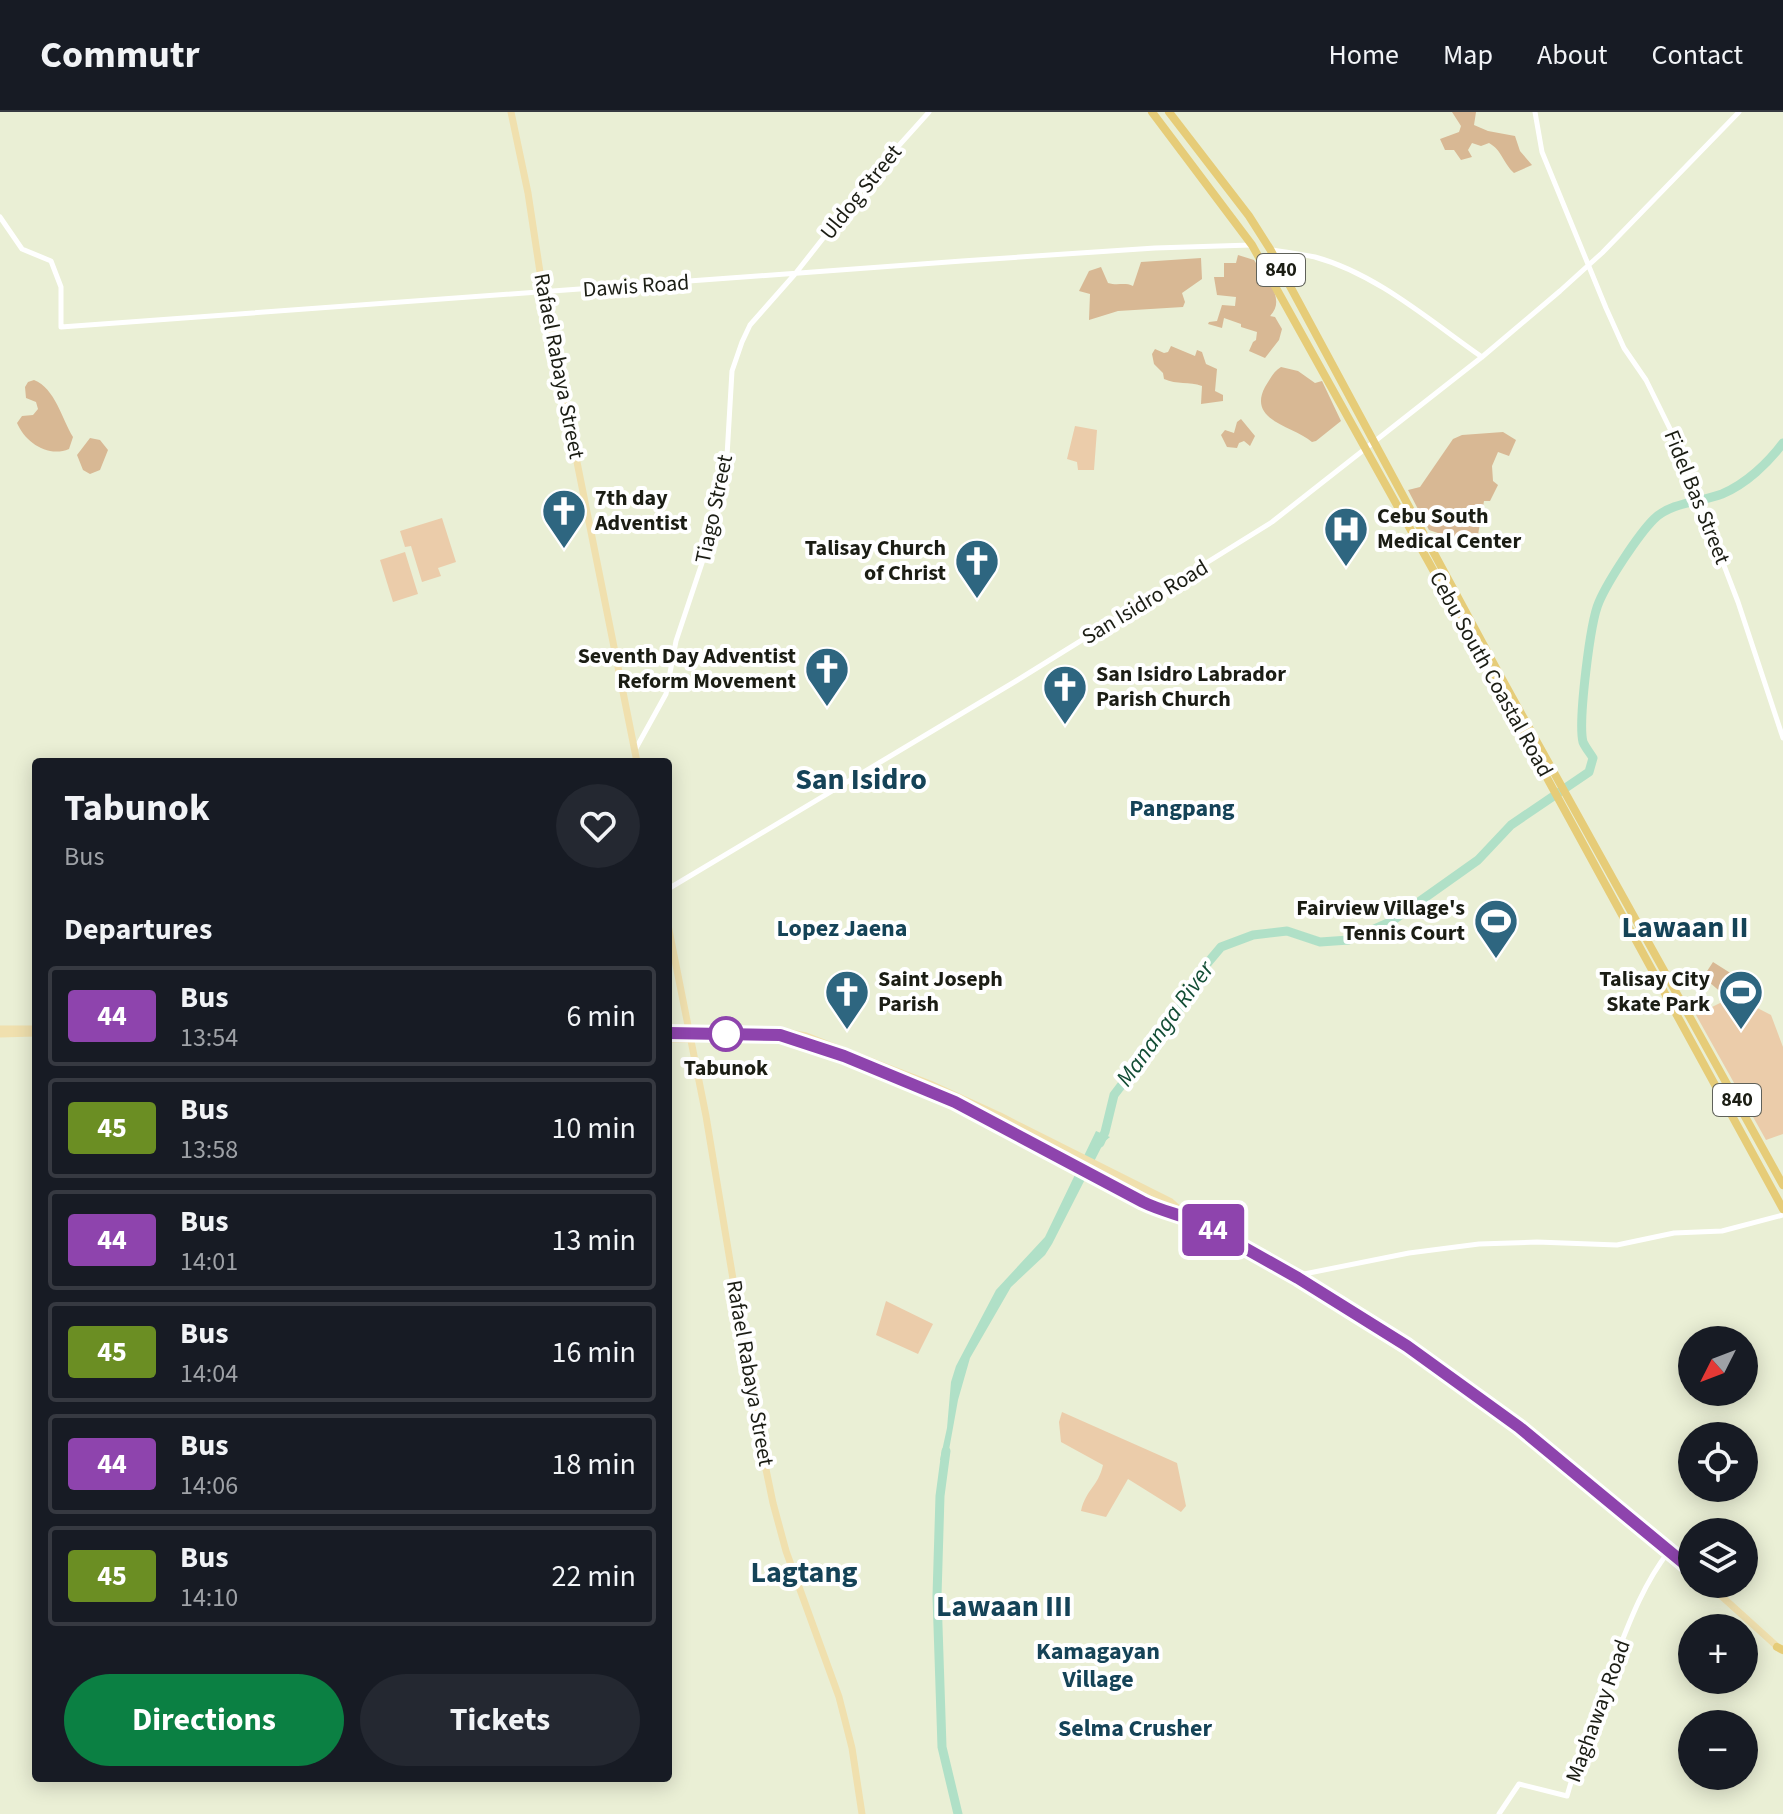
<!DOCTYPE html>
<html lang="en">
<head>
<meta charset="utf-8">
<style>
  body { margin:0; font-family:"Source Sans 3",sans-serif; background:#242831; color:#f1f3f6; height:100vh; display:flex; flex-direction:column; font-size:30px; white-space:nowrap }
  * { box-sizing:border-box; margin:0 }
  p { font-size:26px; color:#9ea1a6 }
  .icon { flex:none; width:44px; height:44px; fill:none; stroke:currentColor; stroke-width:2; stroke-linecap:round; stroke-linejoin:round }
  .map { position:relative; flex:1; overflow:hidden }
  .drawer { position:absolute; left:32px; top:646px; width:640px; height:1024px; display:flex; flex-direction:column; background:#171b24; border-radius:8px; box-shadow:0 4px 20px #0003 }
  .drawer>* { flex:none }
  .badge { padding:0 16px; border-radius:6px; font-size:28px; line-height:52px }
  .needle { width:52px; rotate:228deg }
  .buttons { position:absolute; left:1678px; top:1214px; display:grid; gap:16px }
  .buttons a { display:grid; place-items:center; width:80px; height:80px; border-radius:50%; background:#171b24; box-shadow:0 4px 20px #0003; font-size:40px }
  .map>.badge { position:absolute; translate:-50% -50%; box-shadow:0 0 0 4px #fff }
  h2 { padding:0 32px; font-size:30px; line-height:72px }
  .round { display:grid; place-items:center; flex:none; width:84px; height:84px; border-radius:42px; background:#242831 }
  .headline { display:flex; align-items:center; justify-content:space-between; height:136px; padding:0 32px }
  h1 { font-size:38px; font-weight:700; line-height:60px }
  .primary-button { display:flex; gap:16px; margin-top:auto; padding:16px 32px }
  .primary-button a { flex:1; height:92px; border-radius:48px; background:#0b8043; color:#fff; font-size:32px; font-weight:700; line-height:92px; text-align:center }
  .primary-button a+a { background:#242831; color:#f1f3f6 }
  ul { padding:0; list-style:none }
  li { display:flex; align-items:center; gap:24px; height:100px; margin:0 16px 12px; padding:0 16px; border:4px solid #363941; border-radius:8px }
  li div { flex:1 }
  li b { display:block; font-size:30px }
  li em { font-style:normal }
  li .badge { min-width:88px; font-weight:700; text-align:center }
  header { display:flex; align-items:center; gap:48px; box-sizing:border-box; height:112px; padding:0 40px; background:#171b24; border-bottom:2px solid #363941 }
  header strong { font-size:38px }
  nav { display:flex; gap:44px; margin-inline-start:auto; font-size:28px }
  .map>svg:first-child { display:block }
  .green { fill:#ebccaa }
  .forest { fill:#d8b894 }
  .water { fill:#b0e0c7 }
  .lines { fill:none; stroke-linecap:round; stroke-linejoin:round }
  .river { stroke:#b0e0c7; stroke-width:9 }
  .minor { stroke:#fff; stroke-width:5 }
  .major { stroke:#f0e0ae; stroke-width:7 }
  .highway { stroke:#e6cc78; stroke-width:8 }
  .line-casing { stroke:#fff; stroke-width:18 }
  .line { stroke:#8e44ad; stroke-width:12 }
  .stop-dot { fill:#fff; stroke:#8e44ad; stroke-width:4 }
  .labels { text-anchor:middle; dominant-baseline:central; stroke-width:8; stroke-linejoin:round; paint-order:stroke }
  .shield { fill:#fff; stroke:#5f615a; stroke-width:2 }
  .shield-label { font-size:20px; font-weight:bold; fill:#1b1d14 }
  .street-label { font-size:22px; fill:#1b1d14; stroke:#fff }
  .poi-label { font-size:22px; font-weight:bold; fill:#1b1d14; stroke:#fff; text-anchor:start }
  .stop-label { font-size:22px; font-weight:bold; fill:#1b1d14; stroke:#fff }
  .neighbourhood-label { font-size:24px; font-weight:bold; fill:#154357; stroke:#fff }
  .water-label { font-size:24px; font-style:italic; fill:#124d35; stroke:#fff }
  .district-label { font-size:30px; font-weight:bold; fill:#154357; stroke:#fff }
</style>
</head>
<body>
<header>
<strong>Commutr</strong>
<nav><a>Home</a><a>Map</a><a>About</a><a>Contact</a></nav>
</header>
<div class="map">
<svg width="1783" height="1702" viewBox="0 0 1783 1702">
  <rect width="100%" height="100%" fill="#eaefd5"/>
  <!-- green -->
  <path class="green" d="M1075 314 1097 318 1094 358H1078L1077 350 1067 347Z
    M442 406 456 450 438 456 441 464 422 470 411 434 405 435 400 419Z
    M405 440 418 482 393 490 380 448Z
    M1734 884 1771 903 1783 935V1022L1766 1028 1696 903Z
    M886 1189 933 1212 918 1242 876 1223Z
    M1062 1300 1177 1351 1186 1394 1181 1400 1128 1367 1106 1405 1081 1399C1086 1377 1098 1375 1103 1353L1061 1330 1059 1310Z"/>
  <!-- forest -->
  <path class="forest" d="M1452 0H1476L1474 13 1488 19 1515 24 1520 39 1532 53 1514 61C1503 51 1502 38 1489 31L1481 34 1472 31 1468 38 1472 45 1461 48 1454 38H1445L1440 27 1459 20 1461 14Z
    M1238 143 1254 148C1265 165 1287 187 1270 204L1275 205 1282 217 1279 228 1265 246 1249 239 1253 230 1256 228 1257 220 1241 215V212L1224 206 1222 216 1208 212 1209 210 1217 209 1222 193 1235 194 1236 185 1217 183 1214 165H1224V151H1236Z
    M1201 146 1202 167 1182 181 1185 190 1183 195 1118 199 1089 208 1090 182 1079 179 1089 159 1101 155 1108 171C1117 174 1125 170 1133 174L1141 150Z
    M1171 234 1195 244 1197 238 1202 240 1206 252 1217 257 1215 279 1223 283V289L1201 292 1202 274C1189 269 1177 273 1164 267L1163 261 1154 252 1152 242 1155 237 1164 241 1168 240Z
    M1281 255 1298 259 1315 271 1322 269 1341 309 1316 329 1312 330C1294 314 1247 309 1265 275 1270 267 1273 260 1281 255Z
    M34 268C55 276 62 307 73 325L69 337C48 346 25 330 17 311L22 304 33 303 38 297 36 290 26 286 25 275 28 270Z
    M1241 307 1255 324 1250 334 1244 329 1239 331 1237 336 1227 335 1221 323 1225 318 1234 321 1237 310Z
    M1503 320 1516 328 1509 344 1498 340 1492 354 1493 369 1498 373 1490 389H1484L1476 434 1429 418 1408 378 1420 375 1453 327 1462 323Z
    M90 326 100 328 108 338 100 358 90 362 83 358 77 343Z
    M1713 850 1762 881 1730 879 1723 882 1709 870 1698 873Z"/>
  <!-- water -->
  <path class="water" d="M1096 1019 1110 1025 1104 1030 1052 1132 1045 1143 1011 1175 970 1246 958 1288 947 1349 940 1348 947 1316 951 1270 956 1254 996 1178 1045 1125Z"/>
  <g class="lines">
    <!-- river -->
    <path class="river" d="M1100 1031 1105 1020 1114 983 1179 898 1200 860 1221 835 1253 823 1287 819 1320 830 1349 828 1392 809 1478 748 1511 713 1589 660 1593 646C1590 641 1585 635 1583 630 1578 610 1590 510 1599 490 1608 469 1638 423 1654 407 1671 390 1701 390 1722 382 1746 372 1768 351 1783 331
      M946 1339 940 1384 937 1484 942 1635 958 1702"/>
    <!-- minor -->
    <path class="minor" d="M1535 0 1542 40 1606 196 1624 236 1646 268 1677 331 1738 490 1783 626
      M0 105 22 137 51 149 61 175V215L962 149 1155 136 1251 133
      M1272 138C1286 140 1301 142 1315 145 1377 162 1430 209 1482 245
      M635 638 666 582 676 529 716 409 727 344 732 259 742 230 750 213 795 162 876 59 929 0
      M668 777 1016 569 1272 410 1482 245 1560 179 1602 141 1739 0
      M1294 1164 1409 1141 1479 1132 1537 1130 1617 1133 1674 1121 1722 1119 1783 1103
      M1499 1702 1519 1672 1567 1684C1578 1646 1591 1609 1605 1572 1624 1526 1638 1479 1669 1439"/>
    <!-- major -->
    <path class="major" d="M511 0 528 81 543 180 637 650
      M668 813 706 1004 759 1324 773 1391 786 1439 839 1585 852 1636 862 1702
      M668 916 781 919 806 924 930 972 1000 1004 1171 1090 1188 1105 1254 1140 1393 1224 1519 1315 1692 1458
      M0 917H34
      M668 921 723 922
      M0 922 36 921
      M780 923 841 943 928 977 1143 1090 1165 1101 1186 1104
      M668 927H693
      M717 927H785
      M1708 1472 1781 1538"/>
    <!-- highway -->
    <path class="highway" d="M1152 0 1252 133 1437 465 1783 1097
      M1169 0 1249 104 1270 137 1497 558 1783 1073
      M1777 1535 1783 1538"/>
  </g>
  <g class="lines">
    <!-- line casing -->
    <g class="line-casing">
      <path id="line" d="M668 921 780 923 844 944 955 990 1143 1090C1163 1100 1184 1103 1204 1113L1298 1166 1407 1234 1519 1315 1692 1458"/>
    </g>
    <!-- line -->
    <use href="#line" class="line"/>
  </g>
  <!-- icons -->
  <defs>
    <g id="church-pin" transform="scale(2.3)"><path d="M0 17L-7.5 6A9.5 9.5 0 1 1 7.5 6Z" fill="#2e6680" stroke="#fff"/><path d="M-1.2-6h2.4v3.5h3.3v2.4h-3.3V6h-2.4V-.1h-3.3v-2.4h3.3Z" fill="#fff"/></g>
    <g id="hospital-pin" transform="scale(2.3)"><path d="M0 17L-7.5 6A9.5 9.5 0 1 1 7.5 6Z" fill="#2e6680" stroke="#fff"/><path d="M-5-5h3v3.5h4V-5h3V5h-3V1.5h-4V5h-3Z" fill="#fff"/></g>
    <g id="stadium-pin" transform="scale(2.3)"><path d="M0 17L-7.5 6A9.5 9.5 0 1 1 7.5 6Z" fill="#2e6680" stroke="#fff"/><path d="M0-5a6.5 5 0 1 0 0 10a6.5 5 0 1 0 0-10ZM-3.5-1.8h7v3.6h-7Z" fill="#fff"/></g>
  </defs>
  <g fill-rule="evenodd">
    <use href="#church-pin" x="564" y="399"/>
    <use href="#hospital-pin" x="1346" y="417"/>
    <use href="#church-pin" x="977" y="449"/>
    <use href="#church-pin" x="827" y="557"/>
    <use href="#church-pin" x="1065" y="575"/>
    <use href="#stadium-pin" x="1496" y="809"/>
    <use href="#church-pin" x="847" y="880"/>
    <use href="#stadium-pin" x="1741" y="880"/>
  </g>
  <!-- markers -->
  <circle class="stop-dot" cx="726" cy="922" r="16"/>
  <g class="labels">
    <!-- shield labels -->
    <g class="shield">
      <rect x="1257" y="142" width="48" height="32" rx="6"/>
      <rect x="1713" y="972" width="48" height="32" rx="6"/>
    </g>
    <g class="shield-label">
      <text x="1281" y="158">840</text>
      <text x="1737" y="988">840</text>
    </g>
    <!-- street labels -->
    <g class="street-label">
      <text transform="translate(861 80) rotate(-51)">Uldog Street</text>
      <text transform="translate(636 174) rotate(-4)">Dawis Road</text>
      <text transform="translate(559 254) rotate(79)">Rafael Rabaya Street</text>
      <text transform="translate(1697 385) rotate(68)">Fidel Bas Street</text>
      <text transform="translate(714 397) rotate(-78)">Tiago Street</text>
      <text transform="translate(1145 490) rotate(-31)">San Isidro Road</text>
      <text transform="translate(1491 562) rotate(61)">Cebu South Coastal Road</text>
      <text transform="translate(750 1261) rotate(80)">Rafael Rabaya Street</text>
      <text transform="translate(1598 1599) rotate(-70)">Maghaway Road</text>
    </g>
    <!-- poi labels -->
    <g class="poi-label">
      <text x="595" y="386">7th day<tspan x="595" dy="25">Adventist</tspan></text>
      <text x="1377" y="404">Cebu South<tspan x="1377" dy="25">Medical Center</tspan></text>
      <text x="946" y="436" text-anchor="end">Talisay Church<tspan x="946" dy="25">of Christ</tspan></text>
      <text x="796" y="544" text-anchor="end">Seventh Day Adventist<tspan x="796" dy="25">Reform Movement</tspan></text>
      <text x="1096" y="562">San Isidro Labrador<tspan x="1096" dy="25">Parish Church</tspan></text>
      <text x="1465" y="796" text-anchor="end">Fairview Village's<tspan x="1465" dy="25">Tennis Court</tspan></text>
      <text x="878" y="867">Saint Joseph<tspan x="878" dy="25">Parish</tspan></text>
      <text x="1710" y="867" text-anchor="end">Talisay City<tspan x="1710" dy="25">Skate Park</tspan></text>
    </g>
    <!-- stop labels -->
    <g class="stop-label">
      <text x="726" y="956">Tabunok</text>
    </g>
    <!-- neighbourhood labels -->
    <g class="neighbourhood-label">
      <text x="1182" y="696">Pangpang</text>
      <text x="842" y="816">Lopez Jaena</text>
      <text x="1098" y="1539">Kamagayan<tspan x="1098" dy="28">Village</tspan></text>
      <text x="1135" y="1616">Selma Crusher</text>
    </g>
    <!-- water labels -->
    <g class="water-label">
      <text transform="translate(1165 912) rotate(-54)">Mananga River</text>
    </g>
    <!-- district labels -->
    <g class="district-label">
      <text x="861" y="667">San Isidro</text>
      <text x="1685" y="815">Lawaan II</text>
      <text x="804" y="1460">Lagtang</text>
      <text x="1004" y="1494">Lawaan III</text>
    </g>
  </g>
</svg>
<div class="buttons">
<a><svg class="needle" viewBox="-14 -14 28 28"><path d="M0-13l5 13h-10z" fill="#e53935"/><path d="M0 13l5-13h-10z" fill="#9ea1a6"/></svg></a>
<a><svg class="icon" aria-label="locate" viewBox="0 0 24 24"><circle cx="12" cy="12" r="6"/><path d="M12 2v4M12 18v4M2 12h4M18 12h4"/></svg></a>
<a><svg class="icon" aria-label="layers" viewBox="0 0 24 24"><path d="M12 4l9 5-9 5-9-5zM3 14l9 5 9-5"/></svg></a>
<a>+</a>
<a>−</a>
</div>
<b class="badge" style="left:1213px;top:1118px;background:#8e44ad;color:#fff">44</b>
<section class="drawer">
<div class="headline"><div><h1>Tabunok</h1><p>Bus</p></div><a class="round"><svg class="icon" aria-label="heart" viewBox="0 0 24 24"><path d="M12 20l-8-8c-3-5 5-10 8-4 3-6 11-1 8 4z"/></svg></a></div>
<h2>Departures</h2>
<ul>
<li><span class="badge" style="background:#8e44ad;color:#fff">44</span><div><b>Bus</b><p>13:54</p></div><em>6 min</em></li>
<li><span class="badge" style="background:#6b8e23;color:#fff">45</span><div><b>Bus</b><p>13:58</p></div><em>10 min</em></li>
<li><span class="badge" style="background:#8e44ad;color:#fff">44</span><div><b>Bus</b><p>14:01</p></div><em>13 min</em></li>
<li><span class="badge" style="background:#6b8e23;color:#fff">45</span><div><b>Bus</b><p>14:04</p></div><em>16 min</em></li>
<li><span class="badge" style="background:#8e44ad;color:#fff">44</span><div><b>Bus</b><p>14:06</p></div><em>18 min</em></li>
<li><span class="badge" style="background:#6b8e23;color:#fff">45</span><div><b>Bus</b><p>14:10</p></div><em>22 min</em></li>
</ul>
<div class="primary-button"><a>Directions</a><a>Tickets</a></div>
</section>
</div>
</body>
</html>
